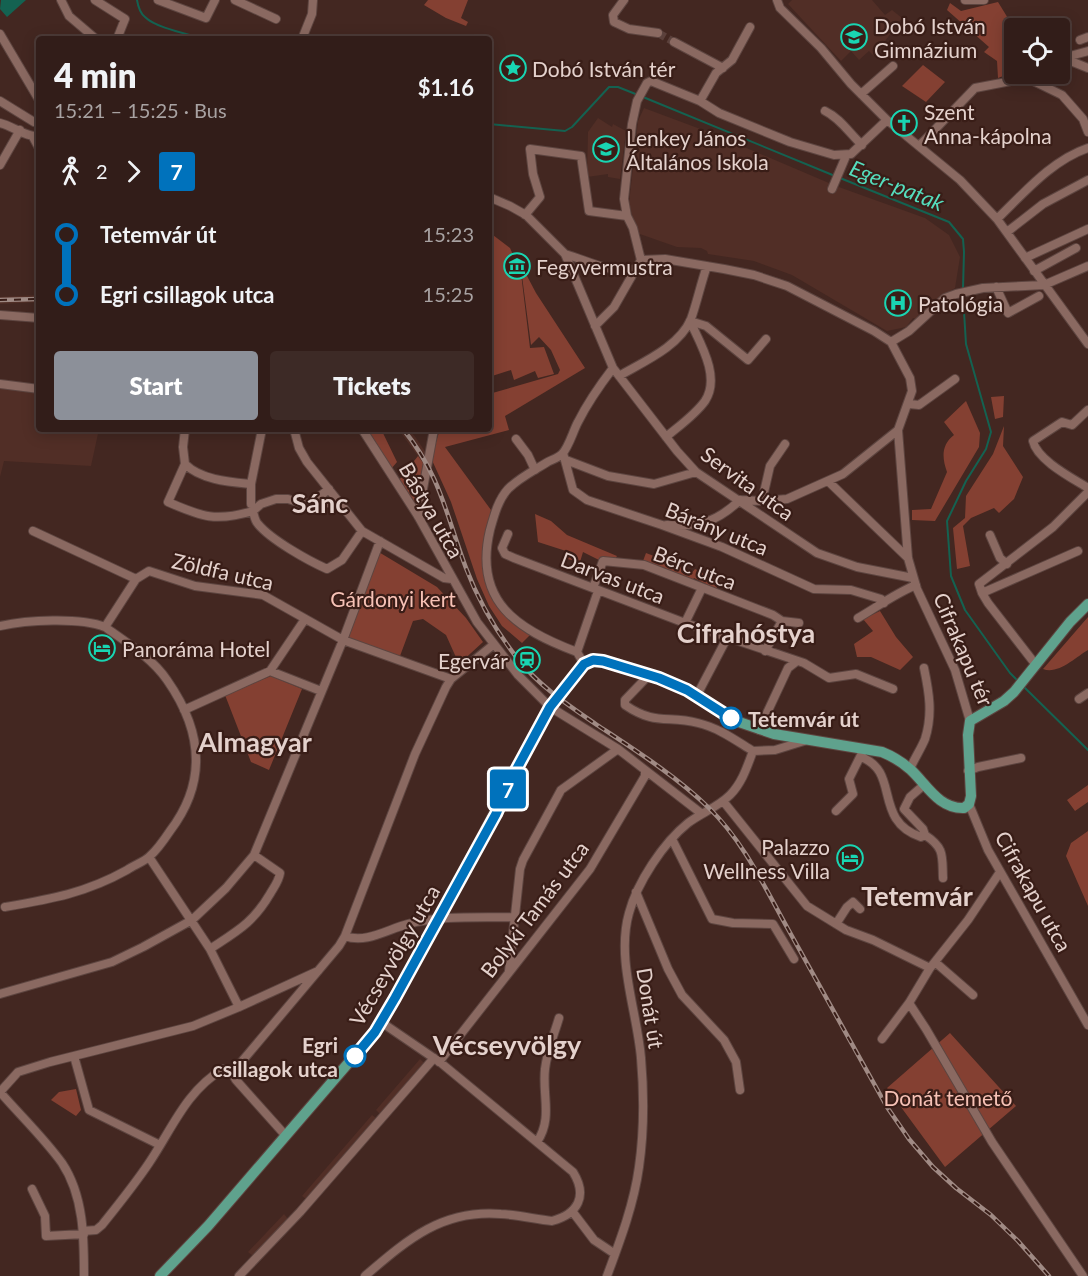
<!DOCTYPE html>
<html lang="en">
<head>
<meta charset="utf-8">
<style>
  body { margin:0; font-family:Lato,sans-serif; background:#3d2a26; color:#f1f3f6; height:100vh; display:flex; flex-direction:column; font-size:22px; white-space:nowrap }
  * { box-sizing:border-box; margin:0 }
  p { font-size:20px; color:#a8a2a2 }
  .icon { flex:none; width:33px; height:33px; fill:none; stroke:currentColor; stroke-width:2; stroke-linecap:round; stroke-linejoin:round }
  .map { position:relative; flex:1; overflow:hidden }
  .side { position:absolute; left:36px; top:36px; width:456px; height:396px; display:flex; flex-direction:column; background:#321d19; border-radius:6px; box-shadow:0 3px 15px #0003,0 0 0 2px #4d3b38 }
  .side>* { flex:none }
  .badge { padding:0 12px; border-radius:4px; font-size:21px; line-height:39px }
  .controls { position:absolute; left:1004px; top:18px; display:grid; gap:12px }
  .controls a { display:grid; place-items:center; width:66px; height:66px; border-radius:6px; background:#321d19; box-shadow:0 3px 15px #0003,0 0 0 2px #4d3b38; font-size:30px }
  .map>.badge { position:absolute; translate:-50% -50%; box-shadow:0 0 0 3px #fff }
  .legs { display:flex; align-items:center; gap:9px; height:66px; padding:0 18px; font-size:20px }
  .legs p { margin-inline-start:auto }
  .head { display:flex; align-items:center; justify-content:space-between; height:102px; padding:0 18px }
  h1 { font-size:33px; font-weight:800; line-height:45px }
  .primary-button { display:flex; gap:12px; margin-top:auto; padding:12px 18px }
  .primary-button a { flex:1; height:69px; border-radius:6px; background:#8c9099; color:#fff; font-size:24px; font-weight:800; line-height:69px; text-align:center }
  .primary-button a+a { background:#3d2a26; color:#f1f3f6 }
  ul { padding:0 18px; list-style:none }
  li { display:flex; align-items:center; gap:21px; height:60px; font-size:22px }
  li i { display:grid; place-items:center; width:9px; height:100%; margin:0 8px; background:currentColor }
  li i::after { content:''; width:15px; height:15px; margin:-8px; border:4px solid; border-radius:50%; background:#321d19 }
  li p { margin-inline-start:auto }
  li:first-child i { background:linear-gradient(#0000 50%,currentColor 0) }
  li:last-child i { background:linear-gradient(currentColor 50%,#0000 0) }
  .map>svg:first-child { display:block }
  .built { fill:#512e26 }
  .green { fill:#844032 }
  .water { fill:#146251 }
  .lines { fill:none; stroke-linecap:round; stroke-linejoin:round }
  .stream { stroke:#146251; stroke-width:2 }
  .minor-tunnel { stroke:#5b403b; stroke-width:8; stroke-dasharray:8 4; stroke-linecap:butt }
  .minor-casing { stroke:#5d4540; stroke-width:10 }
  .major-casing { stroke:#5d4540; stroke-width:12 }
  .minor { stroke:#8a6961; stroke-width:8 }
  .major { stroke:#5fa28d; stroke-width:10 }
  .rail-casing { stroke:#a08a84; stroke-width:4.5 }
  .rail { stroke:#391d17; stroke-width:2; stroke-dasharray:7; stroke-linecap:butt }
  .line-1-casing { stroke:#fff; stroke-width:14 }
  .line-1 { stroke:#0072bc; stroke-width:9 }
  .stop-1-dot { fill:#fff; stroke:#0072bc; stroke-width:3 }
  .labels { text-anchor:middle; dominant-baseline:central; stroke-width:4.5; stroke-linejoin:round; paint-order:stroke }
  .poi-label { font-size:21px; fill:#e4d1cc; stroke:#391d17; text-anchor:start }
  .street-label { font-size:21px; fill:#e4d1cc; stroke:#391d17 }
  .park-label { font-size:21px; fill:#f7c2b6; stroke:#391d17 }
  .stop-label { font-size:21px; font-weight:bold; fill:#e4d1cc; stroke:#391d17; text-anchor:start }
  .water-label { font-size:22px; font-style:italic; fill:#55ddbd; stroke:#391d17 }
  .district-label { font-size:27px; font-weight:bold; fill:#e4d1cc; stroke:#391d17 }
</style>
</head>
<body>
<div class="map">
<svg width="1088" height="1276" viewBox="0 0 1088 1276">
  <rect width="100%" height="100%" fill="#432721"/>
  <!-- built -->
  <path class="built" d="M792 0H872L885 15 892 10 902 18 874 56 869 51 859 60 851 51 841 61 788 4Z
    M644 108 711 133 836 186 925 218 949 235 960 257 955 288 922 309 916 319 913 318 906 327 887 331 792 275 754 261 708 254 707 251 701 248 677 247 637 233 629 204 638 121Z
    M598 118 612 127 613 124 626 131 620 179 608 177V174L587 177 588 132Z
    M39 295V302L0 304V297Z
    M0 384 39 389V429H99L91 466 4 461 0 477Z
    M398 429H409L416 438 428 456 426 467Z
    M420 1059 424 1063 380 1114 376 1110Z
    M372 1115 376 1118 306 1199 302 1196Z
    M284 1214 288 1219 253 1256 248 1252Z"/>
  <!-- green -->
  <path class="green" d="M428 0H468L461 18 468 22 466 26 446 18 424 5Z
    M998 2 1014 28V72L998 78 997 61 984 52 989 47 947 10 950 3 961 11Z
    M923 65 945 82 926 102 902 86Z
    M489 232 510 248 514 257 511 261 513 265 516 267 520 265 530 348 544 347 554 374 538 378 535 371 514 380 511 370 489 377Z
    M526 274 536 293 585 368 505 416 509 430 445 447 491 510 486 540 484 571 515 623 530 635 522 643 502 626 489 606 477 579 451 502 431 458 440 429H489V394L558 374 560 370 551 350 539 337 531 345 522 276Z
    M1004 396 1003 417 995 419 991 397Z
    M966 401 980 433 979 447 935 521 912 520V510L931 509 947 472C942 458 941 445 954 435L944 422Z
    M1004 426 1003 446 1023 477 1014 499 999 513 994 508 971 518 963 526 970 566 957 569 953 528 965 518 966 496 993 454Z
    M362 429H381L397 462 391 469 399 480 418 456 426 467 418 516Z
    M535 514 551 521 567 535 617 556 615 559 599 560 583 552 580 562 563 558 566 551 538 542Z
    M377 551 437 587 466 618 483 642 459 664 446 635 423 619 413 621 400 656 347 638Z
    M646 553 683 567 681 572 689 576 695 569 720 581 716 589 694 578 692 581 643 561Z
    M880 611 896 637 913 657 900 670 871 657H857L854 644 873 631 863 619Z
    M1088 617V650C1076 657 1058 675 1043 669Z
    M271 676 302 689 269 770 251 762 225 695Z
    M1088 785V802L1075 811 1067 800Z
    M1088 831V906L1066 856 1071 843Z
    M950 1033 1016 1106 945 1167 887 1088Z
    M76 1089 81 1110 76 1116 51 1100 59 1092Z"/>
  <!-- water -->
  <path class="water" d="M1 0H26L7 17 0 9Z"/>
  <g class="lines">
    <!-- stream -->
    <path class="stream" d="M137 0C138 6 140 13 145 17 156 28 188 34 204 39
      M643 97 835 176
      M489 124 565 131 572 127 609 87H618L638 95
      M840 178 949 222 963 239 964 252 963 289
      M963 295 966 344 991 432 986 449 966 481 947 521 951 576 965 610 1010 673 1018 681
      M1024 687 1088 750"/>
    <!-- minor-tunnel -->
    <path class="minor-tunnel" d="M658 33 674 42"/>
    <!-- minor casing -->
    <g class="minor-casing">
      <path id="minor" d="M61 0 69 16 96 39
        M95 0 125 19 117 39
        M158 0 206 18 215 0
        M235 0 276 19
        M624 0 613 15 614 22 629 29 658 33
        M777 0 780 8 821 48 851 84 887 120 960 180 997 219 1088 344
        M965 0H984
        M0 34 39 100
        M302 39 312 14 313 0
        M1080 40 1088 37
        M674 42 723 68
        M1063 58 1088 68
        M1059 59 1088 51
        M861 94 893 66
        M0 101 34 122 39 123
        M700 101 716 73 732 60 750 27
        M825 111C840 118 850 134 862 145
        M0 123C13 126 27 138 39 136
        M33 137 39 148
        M919 146 975 88 1027 78 1062 95 1083 119 1088 132
        M0 165 20 130
        M832 189 846 156
        M489 197 510 206 526 215 565 254 613 368 677 451 696 472 817 553 857 567 913 578
        M525 215 540 197 533 174 530 149 581 156 589 211 627 216
        M997 219C1024 193 1052 160 1088 148
        M1007 232 1043 204 1088 180
        M565 254C586 260 615 276 636 268
        M1025 258 1088 229
        M641 260 665 259 724 269 754 275 787 286 874 331 891 342 910 378 912 391 898 430 843 474 787 499 762 501 741 500
        M641 260 633 228 627 216 624 199 632 124 637 101 647 83 651 81 700 101 719 113 790 142 834 155 851 154 887 120
        M1034 271 1076 248
        M996 287 1008 313 1039 296
        M0 315 39 318
        M690 321 706 326 748 360 766 339
        M595 326 614 307 641 260
        M891 342 909 331 945 298 956 294 983 288 1044 285 1088 266
        M619 376C643 362 679 347 691 319 697 302 701 283 707 266
        M0 384 39 389
        M909 404 919 405 955 379
        M1088 410 1072 425 1062 422 1033 441C1037 460 1072 478 1088 488
        M185 429 183 447 185 464 168 502C202 517 216 522 253 511 254 516 255 521 258 524 271 540 309 561 327 569L342 560 362 531
        M294 429 299 448 307 462 362 531 444 578 452 579
        M362 429 418 516 477 622 518 675 550 707 618 749 702 814
        M898 430 908 558 917 589 955 670 970 721
        M666 437C679 426 695 415 705 401 721 377 700 343 690 321
        M516 439 528 455 535 470
        M563 453 573 490 587 500 662 525 722 547 814 589 851 590 881 599 884 603
        M566 460 608 476 654 484 696 472
        M185 464C201 480 230 482 251 484
        M829 482 908 558
        M762 501 770 466 785 444
        M311 503 329 489
        M251 504V484L262 429
        M253 511 261 504 276 499H288L301 503H340
        M418 516 434 429
        M667 525C699 527 717 522 740 500
        M33 531 136 579
        M508 534 502 548 505 554 514 558 685 623 804 663 829 678 856 674 893 689
        M990 535 1000 558 1007 564
        M593 588 603 561 644 565 773 615 782 621 799 623
        M982 593 1078 551
        M858 618C877 607 896 593 916 585
        M685 623 702 588
        M0 626C26 620 80 617 105 627L136 579 149 571 195 586 263 595 343 640 451 679
        M765 651 782 621
        M577 652 598 591
        M584 664 577 652C518 630 473 602 490 530 494 516 498 500 508 489 519 478 533 471 546 463 551 460 558 458 562 454 569 447 573 431 578 422 588 402 600 385 613 368
        M1036 665 988 603 982 593 979 584 1053 527 1088 492
        M270 671 305 619
        M649 675 625 700V705C656 726 667 715 698 723 719 728 735 740 753 751
        M696 697 727 638
        M1079 699 1088 693
        M184 710 270 671 321 691
        M759 730 788 668 797 661
        M753 751 775 750 804 741
        M861 757C901 772 872 820 921 837L925 835 923 829 904 809 910 797 925 784
        M910 769C914 759 921 749 925 739 933 714 929 692 924 668
        M968 771 978 767 1021 758
        M723 801 807 906 846 930 873 940 930 968
        M969 804 988 850 1088 1025
        M836 811 853 794 849 779 862 753
        M925 835C945 848 942 856 943 878
        M672 839 712 919 733 923 773 924 794 959
        M149 857 210 949 239 1007
        M636 892 668 969 682 995 724 1040 736 1062 740 1090
        M5 907C51 899 86 893 127 870 134 865 144 862 150 856 158 849 164 840 170 831 208 781 202 730 167 680 152 658 126 642 105 627
        M836 924 847 907 853 902 860 909
        M345 936C366 944 388 929 408 924 442 915 479 918 514 917
        M210 949C237 931 253 923 270 894 274 887 279 881 280 873L254 855
        M935 962 973 995
        M509 971 520 869 523 860 561 790 618 749
        M0 994 112 962 143 947 192 920 226 888 254 855 343 640 380 541
        M909 1003 926 1029 992 1142 1083 1276
        M882 1039 909 1003 930 968 968 920 1000 872
        M74 1056 89 1110 160 1145
        M439 1062 590 869 645 776V771
        M231 1071 236 1080 286 1136
        M0 1092 18 1072 50 1062 193 1026 239 1007 318 971
        M0 1092C20 1115 44 1138 62 1163 84 1196 84 1238 84 1276
        M537 1142C553 1118 542 1096 545 1069 547 1051 554 1035 559 1018
        M32 1189 45 1216 46 1236 84 1234
        M572 1211 594 1240 615 1254
        M83 1231 96 1230 102 1225C118 1205 135 1184 149 1163 172 1129 186 1091 223 1069L231 1071 238 1066 339 946 345 936 415 754 446 687 451 679 493 645
        M239 1276 300 1212 434 1058
        M365 1276C407 1240 442 1209 501 1214 518 1215 535 1219 552 1221 578 1214 588 1196 573 1172L441 1063 381 1022
        M607 1276C620 1241 634 1204 639 1167 644 1132 644 1093 641 1058 637 1011 616 959 629 913 637 883 663 843 688 823 701 813 718 807 730 795 742 783 747 767 753 751"/>
    </g>
    <!-- major casing -->
    <g class="major-casing">
      <path id="major" d="M160 1276 208 1226 375 1032 439 919 550 707 584 664 593 660 603 661 659 678 687 690 739 722 774 734 882 752C892 756 902 762 911 770 927 785 939 809 964 808L969 804 971 796 968 735 970 721 1004 701 1014 692 1070 622 1088 604"/>
    </g>
    <!-- minor -->
    <use href="#minor" class="minor"/>
    <!-- major -->
    <use href="#major" class="major"/>
    <!-- rail casing -->
    <g class="rail-casing">
      <path id="rail" d="M0 300 39 299
        M403 429C441 476 446 515 466 568 478 600 496 631 517 658 539 686 568 705 597 725 635 750 676 776 709 808 744 842 765 888 788 929 821 989 854 1048 887 1107L909 1139 933 1167 956 1188 991 1215 1018 1241 1049 1276"/>
    </g>
    <!-- rail -->
    <use href="#rail" class="rail"/>
  </g>
  <g class="lines">
    <!-- line-1 casing -->
    <g class="line-1-casing">
      <path id="line-1" d="M355 1056 375 1032 395 998 496 814 515 772 550 707 584 664 593 660 603 661 659 678 687 690 731 718"/>
    </g>
    <!-- line-1 -->
    <use href="#line-1" class="line-1"/>
  </g>
  <!-- icons -->
  <defs>
    <g id="school-ring" transform="scale(1.35)"><circle r="9.5" fill="#391d17" stroke="#19d5b2" stroke-width="1.5"/><path d="M0-5L7-2L0 1L-7-2ZM-4 1L0 2.5L4 1V4Q0 6-4 4Z" fill="#19d5b2"/></g>
    <g id="sight-ring" transform="scale(1.35)"><circle r="9.5" fill="#391d17" stroke="#19d5b2" stroke-width="1.5"/><path d="M0-6L1.8-2.2L6-1.7L2.9 1.2L3.7 5.4L0 3.3L-3.7 5.4L-2.9 1.2L-6-1.7L-1.8-2.2Z" fill="#19d5b2"/></g>
    <g id="church-ring" transform="scale(1.35)"><circle r="9.5" fill="#391d17" stroke="#19d5b2" stroke-width="1.5"/><path d="M-1.2-6h2.4v3.5h3.3v2.4h-3.3V6h-2.4V-.1h-3.3v-2.4h3.3Z" fill="#19d5b2"/></g>
    <g id="museum-ring" transform="scale(1.35)"><circle r="9.5" fill="#391d17" stroke="#19d5b2" stroke-width="1.5"/><path d="M0-6L6-3V-2H-6V-3ZM-5-1h2V3h-2ZM-1-1h2V3h-2ZM3-1h2V3H3ZM-6 4H6V6H-6Z" fill="#19d5b2"/></g>
    <g id="hospital-ring" transform="scale(1.35)"><circle r="9.5" fill="#391d17" stroke="#19d5b2" stroke-width="1.5"/><path d="M-5-5h3v3.5h4V-5h3V5h-3V1.5h-4V5h-3Z" fill="#19d5b2"/></g>
    <g id="hotel-ring" transform="scale(1.35)"><circle r="9.5" fill="#391d17" stroke="#19d5b2" stroke-width="1.5"/><path d="M-6-4.5h1.5V1H6V5H4.5V3h-9V5H-6ZM-4 0a1.8 1.8 0 1 1 3.6 0ZM.5 0V-2.5h3Q6-2.5 6 0Z" fill="#19d5b2"/></g>
    <g id="station-ring" transform="scale(1.35)"><circle r="9.5" fill="#391d17" stroke="#19d5b2" stroke-width="1.5"/><path d="M-3-6H3Q5-6 5-4V2Q5 4 3 4L4.5 6H3L1.5 4h-3L-3 6H-4.5L-3 4Q-5 4-5 2V-4Q-5-6-3-6ZM-3.5-4v3h7v-3ZM-3.5 1v1.5H-2V1ZM2 1v1.5H3.5V1Z" fill="#19d5b2"/></g>
  </defs>
  <g fill-rule="evenodd">
    <use href="#school-ring" x="854" y="37"/>
    <use href="#sight-ring" x="513" y="68"/>
    <use href="#church-ring" x="904" y="123"/>
    <use href="#school-ring" x="606" y="149"/>
    <use href="#museum-ring" x="517" y="266"/>
    <use href="#hospital-ring" x="898" y="303"/>
    <use href="#hotel-ring" x="102" y="648"/>
    <use href="#station-ring" x="527" y="660"/>
    <use href="#hotel-ring" x="850" y="858"/>
  </g>
  <!-- markers -->
  <g class="stop-1-dot">
    <circle cx="731" cy="718" r="10"/>
    <circle cx="355" cy="1056" r="10"/>
  </g>
  <g class="labels">
    <!-- poi labels -->
    <g class="poi-label">
      <text x="874" y="25">Dobó István<tspan x="874" dy="24">Gimnázium</tspan></text>
      <text x="532" y="68">Dobó István tér</text>
      <text x="924" y="111">Szent<tspan x="924" dy="24">Anna-kápolna</tspan></text>
      <text x="626" y="137">Lenkey János<tspan x="626" dy="24">Általános Iskola</tspan></text>
      <text x="536" y="266">Fegyvermustra</text>
      <text x="918" y="303">Patológia</text>
      <text x="122" y="648">Panoráma Hotel</text>
      <text x="508" y="660" text-anchor="end">Egervár</text>
      <text x="830" y="846" text-anchor="end">Palazzo<tspan x="830" dy="24">Wellness Villa</tspan></text>
    </g>
    <!-- street labels -->
    <g class="street-label">
      <text transform="translate(748 483) rotate(36)">Servita utca</text>
      <text transform="translate(432 510) rotate(60)">Bástya utca</text>
      <text transform="translate(717 528) rotate(22)">Bárány utca</text>
      <text transform="translate(695 567) rotate(21)">Bérc utca</text>
      <text transform="translate(223 571) rotate(13)">Zöldfa utca</text>
      <text transform="translate(613 577) rotate(21)">Darvas utca</text>
      <text transform="translate(964 649) rotate(67)">Cifrakapu tér</text>
      <text transform="translate(1034 891) rotate(61)">Cifrakapu utca</text>
      <text transform="translate(534 909) rotate(-53)">Bolyki Tamás utca</text>
      <text transform="translate(394 955) rotate(-60)">Vécseyvölgy utca</text>
      <text transform="translate(651 1008) rotate(81)">Donát út</text>
    </g>
    <!-- park labels -->
    <g class="park-label">
      <text x="393" y="598">Gárdonyi kert</text>
      <text x="948" y="1097">Donát temető</text>
    </g>
    <!-- stop labels -->
    <g class="stop-label">
      <text x="748" y="718">Tetemvár út</text>
      <text x="338" y="1044" text-anchor="end">Egri<tspan x="338" dy="24">csillagok utca</tspan></text>
    </g>
    <!-- water labels -->
    <g class="water-label">
      <text transform="translate(897 185) rotate(22)">Eger-patak</text>
    </g>
    <!-- district labels -->
    <g class="district-label">
      <text x="320" y="502">Sánc</text>
      <text x="746" y="632">Cifrahóstya</text>
      <text x="255" y="741">Almagyar</text>
      <text x="917" y="895">Tetemvár</text>
      <text x="507" y="1044">Vécseyvölgy</text>
    </g>
  </g>
</svg>
<div class="controls">
<a><svg class="icon" aria-label="locate" viewBox="0 0 24 24"><circle cx="12" cy="12" r="6"/><path d="M12 2v4M12 18v4M2 12h4M18 12h4"/></svg></a>
</div>
<b class="badge" style="left:508px;top:789px;background:#0072bc;color:#fff">7</b>
<section class="side">
<div class="head"><div><h1>4 min</h1><p>15:21 – 15:25 · Bus</p></div><b>$1.16</b></div>
<div class="legs"><svg class="icon" aria-label="walk" viewBox="0 0 24 24"><circle cx="13" cy="4" r="2"/><path d="M13 8l-2 6 4 7M11 14l-3 7M7 12l3-4h3l4 4"/></svg>2<svg class="icon" aria-label="forward" viewBox="0 0 24 24"><path d="M9 5l7 7-7 7"/></svg><b class="badge" style="background:#0072bc;color:#fff">7</b></div>
<ul>
<li><i style="color:#0072bc"></i><b>Tetemvár út</b><p>15:23</p></li>
<li><i style="color:#0072bc"></i><b>Egri csillagok utca</b><p>15:25</p></li>
</ul>
<div class="primary-button"><a>Start</a><a>Tickets</a></div>
</section>
</div>
</body>
</html>
